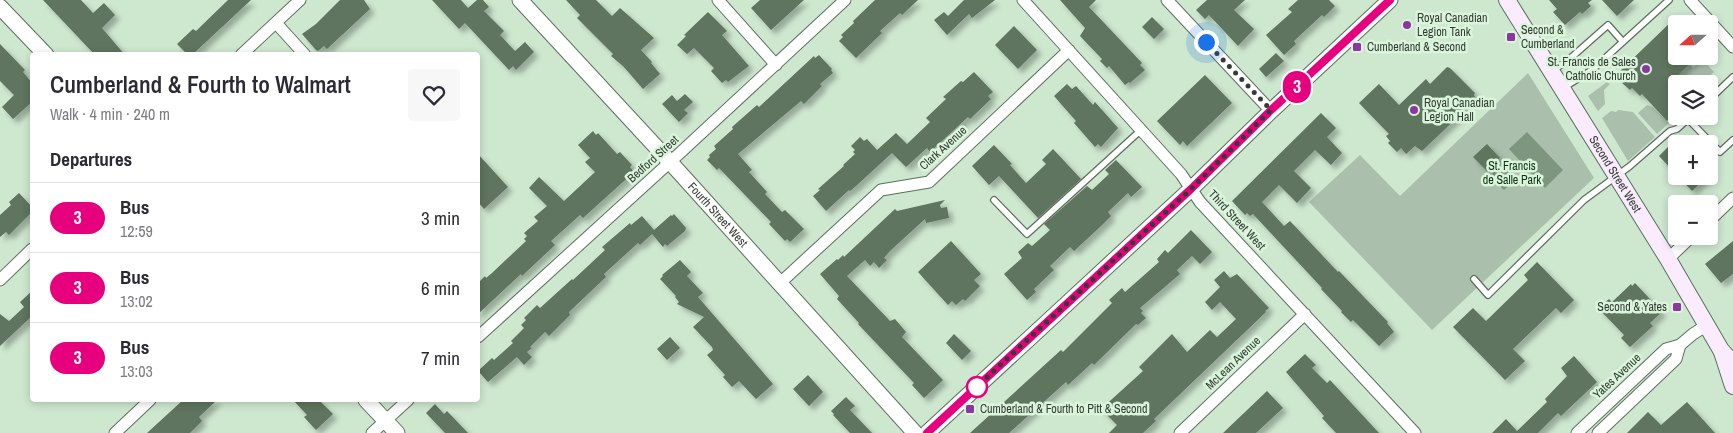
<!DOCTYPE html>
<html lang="en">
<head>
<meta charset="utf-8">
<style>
  body { margin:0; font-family:"Archivo Narrow",sans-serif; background:#f7f7f7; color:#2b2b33; height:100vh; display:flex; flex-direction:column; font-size:19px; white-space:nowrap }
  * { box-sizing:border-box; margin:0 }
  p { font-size:16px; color:#7c7c81 }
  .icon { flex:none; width:28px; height:28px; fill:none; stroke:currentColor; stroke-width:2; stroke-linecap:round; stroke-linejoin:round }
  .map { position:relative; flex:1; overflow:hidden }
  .panel { position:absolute; left:30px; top:52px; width:450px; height:350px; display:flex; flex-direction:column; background:#fff; border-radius:5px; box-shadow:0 2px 8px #0003 }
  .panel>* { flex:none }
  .badge { padding:0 10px; border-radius:16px; font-size:18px; line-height:32px }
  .needle { width:32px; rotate:249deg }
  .tools { position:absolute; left:1668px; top:15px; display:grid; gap:10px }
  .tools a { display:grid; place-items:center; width:50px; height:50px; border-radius:5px; background:#fff; box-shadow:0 2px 8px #0003; font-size:25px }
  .you { position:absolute; width:25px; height:25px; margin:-12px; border:4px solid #fff; border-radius:50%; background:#1a73e8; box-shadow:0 0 0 8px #1a73e833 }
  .map>.badge { position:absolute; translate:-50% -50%; box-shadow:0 0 0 2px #fff }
  h2 { padding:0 20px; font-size:19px; line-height:45px }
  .round { display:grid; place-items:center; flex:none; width:52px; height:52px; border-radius:5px; background:#f7f7f7 }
  .headline { display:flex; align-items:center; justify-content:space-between; height:85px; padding:0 20px }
  h1 { font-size:24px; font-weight:600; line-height:38px }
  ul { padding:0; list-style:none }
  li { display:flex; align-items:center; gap:15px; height:70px; padding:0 20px; border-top:1px solid #e1e1e2 }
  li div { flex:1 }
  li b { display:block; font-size:19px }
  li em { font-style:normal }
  li .badge { min-width:55px; font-weight:700; text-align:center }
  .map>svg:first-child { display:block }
  .green { fill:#abc0ac }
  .water { fill:#7e957f }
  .building { fill:#5e745f; filter:url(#shadow) }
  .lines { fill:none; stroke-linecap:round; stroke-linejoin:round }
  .service-casing { stroke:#5b715c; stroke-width:8 }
  .minor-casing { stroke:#5b715c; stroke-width:13 }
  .tertiary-casing { stroke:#5b715c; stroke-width:17 }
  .secondary-casing { stroke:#5b715c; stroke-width:18 }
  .service { stroke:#fff; stroke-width:5.5 }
  .minor { stroke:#fff; stroke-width:11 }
  .tertiary { stroke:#fff; stroke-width:15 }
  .secondary { stroke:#faebfe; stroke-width:16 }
  .line-casing { stroke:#fff; stroke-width:11 }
  .line { stroke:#e6007e; stroke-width:8 }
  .walk { stroke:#323c32; stroke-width:5; stroke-dasharray:0 9 }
  .poi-dot { fill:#8d35a1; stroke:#dbf4dc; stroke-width:2 }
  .stop-dot { fill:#fff; stroke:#e6007e; stroke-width:2.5 }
  .labels { text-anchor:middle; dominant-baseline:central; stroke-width:5; stroke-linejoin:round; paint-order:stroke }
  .poi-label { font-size:12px; fill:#323c32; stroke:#dbf4dc; text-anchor:start }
  .street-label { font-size:12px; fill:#323c32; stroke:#dbf4dc }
  .park-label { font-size:12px; fill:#0c3311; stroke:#dbf4dc }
</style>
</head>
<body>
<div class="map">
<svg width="1733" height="433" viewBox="0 0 1733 433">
  <defs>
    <filter id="shadow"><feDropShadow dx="4.5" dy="4.5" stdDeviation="2.5" flood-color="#0004"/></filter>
  </defs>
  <rect width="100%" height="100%" fill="#cee7cf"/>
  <!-- green -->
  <path class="green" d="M1702 59 1714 72 1700 84 1694 78 1685 83 1678 75 1665 87 1688 62 1693 68Z
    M1528 73 1594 178 1432 330 1309 202 1360 155 1400 196Z
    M1607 82 1610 84 1604 90 1605 104 1598 111 1588 96Z
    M1647 105 1653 107 1669 123 1657 134 1638 113Z
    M1618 110 1633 112 1655 137 1628 161 1602 118 1611 111 1616 112Z"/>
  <!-- water -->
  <path class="water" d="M1527 132 1563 170 1545 188 1509 149Z
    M1504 163 1518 177 1504 190 1490 176Z"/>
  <!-- building -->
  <path class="building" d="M43 0H81L93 13 104 3 115 15 102 28 125 55H95Z
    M228 0H251L192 55H188L177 44 193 29 196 31Z
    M340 0H364L370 9 327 49 324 46 318 51 316 50 302 34 316 24Z
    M432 0H461L468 8 477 0H483L489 7 484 11 504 31 500 35 515 51 525 42 534 52 516 70 513 66 509 70 465 23 459 29Z
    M566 0H596L612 16 620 8 654 38 641 50 652 62 651 63 660 74 643 89 623 66 611 56 613 54 577 18 580 15Z
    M760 0H804L771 30 751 8Z
    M875 0H918L902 15 900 13 880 31 882 33 856 58 839 41 843 37 841 35 854 23 853 21Z
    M964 0H995L972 18 969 14 947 35 934 20 944 12 948 16Z
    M1060 0H1096L1089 7 1142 63 1140 65 1145 70 1130 83 1129 82 1125 85 1109 66 1107 68 1100 61 1102 59 1080 36 1085 28Z
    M1207 0H1245L1234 10 1254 29 1238 46 1209 15 1205 19 1196 10Z
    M1298 0H1329L1335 6 1324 17 1322 15 1294 41 1296 44 1284 55 1266 35 1292 12 1288 9Z
    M1549 0H1592L1588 3 1591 6 1582 14 1580 12 1565 25 1553 12 1557 9Z
    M1602 0H1634L1617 16Z
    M708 12 727 31 722 35 749 66 728 82 726 80 722 83 711 71 714 68 694 48 687 54 677 45 686 36 684 35Z
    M1152 17 1164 29 1154 39 1142 27Z
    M1676 17V56H1698L1675 78 1676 112 1667 121 1642 94 1640 96 1632 88 1630 90 1622 83 1625 80 1618 73Z
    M1014 26 1037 50 1018 69 995 45Z
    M0 44 25 70 23 72 32 83V102L13 119 2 107 14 95 0 81Z
    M1276 53 1284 61 1266 77 1259 69Z
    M819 55 832 69 831 70 833 73 820 84 822 86 804 104 801 101 738 154 752 170 749 172 767 192 765 194 782 212 785 210 804 229 790 242 787 239 785 241 769 224 771 222 719 168 717 170 707 160 710 157 709 155 716 149 714 146 733 129 732 127 757 105 759 107 814 56 815 58Z
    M1447 67 1450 68 1475 93 1474 95 1475 97 1462 109 1464 111 1422 151 1415 146 1406 154 1401 148 1397 152 1388 143 1390 141 1386 136 1389 134 1359 103 1379 84 1399 105 1426 79 1430 84Z
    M974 72 993 92 988 96 991 99 970 119 968 117 930 152 927 148 906 167 892 153 856 186 850 191 849 190 826 211 813 196 820 190 818 189 844 166 843 165 855 154 853 152 855 150 851 146 860 137 864 141 867 139 877 150 896 133 907 144 930 122 926 118 946 99 943 97 961 81 963 82Z
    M1205 75 1232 103 1187 146 1183 141 1180 145 1157 121Z
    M1067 84 1072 89 1076 86 1093 105 1095 102 1118 128 1101 147 1098 144 1095 147 1074 123 1076 121 1054 96Z
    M685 94 693 102 684 110 688 113 679 122 662 104 672 95 677 101Z
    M1321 113 1336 128 1327 137 1342 153 1331 165 1315 150 1294 171 1311 188 1297 203 1279 185 1262 202 1284 226 1290 221 1338 272 1339 271 1388 322 1387 323 1394 332 1379 346 1353 320 1351 322 1341 312 1342 311 1321 289 1322 288 1253 214 1250 216 1247 213 1245 215 1232 201Z
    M593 131 596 135 598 133 617 154 620 152 632 165 630 167 634 172 583 218 580 215 551 241 555 245 522 276 521 274 478 314V283L485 276 486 278 492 273 526 241 524 239 527 236 524 233 538 221 534 217 547 206 529 188 539 177 564 201 595 172 585 162 590 158 578 145Z
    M1676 139V174L1659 156Z
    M1487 144 1500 158 1487 171 1473 157Z
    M994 145 1012 164 1010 165 1026 183 1046 164 1042 160 1053 149 1081 179 1038 218 999 176 989 185 972 166Z
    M478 154 508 187 484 209 478 202Z
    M1116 160 1142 187 1131 197 1128 193 1108 212 1111 216 1100 227 1074 251 1070 247 1050 266 1054 270 1034 289 1036 292 1027 300 1004 274 1022 258 1018 252 1028 243 1032 246 1050 230 1044 224 1087 186 1092 190 1109 174 1105 170Z
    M1678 176H1708L1692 191Z
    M19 193 32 207V212L9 235 6 232 0 237V215L11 205 9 202Z
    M945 200 940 205 941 208 947 207 949 218 926 223 925 219 890 251 884 258 887 260 879 268 874 262 870 266 865 260 847 276 890 321 895 319 906 332 902 337 943 380 924 398 912 385 914 383 858 324 859 323 837 299 839 296 820 274 837 259 838 260 843 255 844 257 895 209 897 211Z
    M674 214 686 228 685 231 667 246 665 244 663 247 652 234 640 245 638 243 604 274 606 277 569 312 570 315 549 336 545 332 530 347 532 348 527 352 532 357 524 365 517 357 488 382 478 371 492 358 494 360 513 343 511 341 524 328 521 325 526 320 524 318 537 305 540 308 572 279 573 280 605 250 602 247 630 223 631 225 642 216 654 230 671 215 672 216Z
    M1191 230 1212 252 1200 264 1192 256 1177 270 1180 274 1140 308 1143 311 1141 313 1146 318 1138 325 1136 324 1094 365 1092 363 1068 385 1066 382 1009 433H970L1061 350 1063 352 1112 303 1109 300 1122 288 1125 292 1159 262 1157 259 1165 250 1168 253Z
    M951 241 981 274 974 280 980 286 965 301 963 299 956 305 952 301 948 305 918 272Z
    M1733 241V274L1721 283 1705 264Z
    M680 260 691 272 687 276 703 293 698 297 773 384 756 399 739 381 732 387 723 377 725 375 707 355 713 350 712 347 693 327 704 317 677 304 679 302 675 297 676 296 660 279 663 276 662 275Z
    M1537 262 1574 300 1561 313 1556 308 1513 349 1525 361 1505 380 1453 327 1473 308 1486 321 1528 280 1524 275Z
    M1224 271 1230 278 1237 274 1269 308 1265 311 1266 312 1154 419 1156 421 1143 433H1109L1117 425 1101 409 1143 371 1139 367 1172 334 1187 352 1210 330 1217 337 1236 319 1220 302 1212 310 1205 302 1220 287 1214 280Z
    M1635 283 1662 312 1650 323 1653 326 1630 347 1621 338 1624 335 1598 308 1609 299 1612 302 1631 284 1632 286Z
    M32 291V316L0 346V314L9 321 24 307 20 302Z
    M954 334 971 351 962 360 946 343Z
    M670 337 680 348 667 360 657 349Z
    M1305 354 1316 365 1312 368 1327 383 1330 380 1379 433H1336L1322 418 1324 416 1286 372Z
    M1574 356 1597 382 1561 416 1558 413 1538 433H1492L1506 419 1517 431 1547 402 1545 399 1567 376 1561 368Z
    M808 375 823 392 809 406 793 389Z
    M1267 391 1283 408 1256 433H1223Z
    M846 397 855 406 850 410 872 433H850L833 415 834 414 831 411Z
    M183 400H217L199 417 202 421 190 433H147Z
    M293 400H319L333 414 316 430 304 417 307 415Z
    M1687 402 1715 433H1627L1648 412 1661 425Z
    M435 404 444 414 447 411 468 433H445L426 413Z"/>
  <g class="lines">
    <!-- service casing -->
    <g class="service-casing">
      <path id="service" d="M1552 70 1565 63 1608 25 1623 42
        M1563 88 1592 70 1669 0
        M1709 100 1733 77
        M1692 116 1688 119 1720 152 1733 140
        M994 200 1027 234 1141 130
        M1474 279 1488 295 1584 200 1630 166 1670 131 1677 129 1688 119"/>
    </g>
    <!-- minor casing -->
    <g class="minor-casing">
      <path id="minor" d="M718 0 776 65
        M1023 0 1181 174 1200 202 1415 433
        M1167 0 1271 111
        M1690 0 1733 47
        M276 23 305 55
        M241 55 300 0
        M1709 221 1733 198
        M1668 259 1692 236
        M0 280 32 249
        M779 284 881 190 929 182 1069 50
        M478 337 681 152 845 0
        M115 433 150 400
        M372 433 408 400
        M1180 433 1305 314
        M1577 433 1666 349 1680 345 1693 334 1707 325
        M1598 433 1676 359 1680 345"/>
    </g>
    <!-- tertiary casing -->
    <g class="tertiary-casing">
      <g id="tertiary">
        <path id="s1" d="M520 0 670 162 915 433"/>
        <path d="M0 7 46 55"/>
        <path d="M366 400 397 433"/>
        <path d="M927 433 1191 189 1271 111 1390 0"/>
      </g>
    </g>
    <!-- secondary casing -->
    <g class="secondary-casing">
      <g id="secondary">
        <path id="s2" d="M1507 0 1668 259 1721 350 1733 363"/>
        <path d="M1722 352 1733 386"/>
      </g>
    </g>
    <!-- service -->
    <use href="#service" class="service"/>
    <!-- minor -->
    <use href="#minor" class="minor"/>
    <!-- tertiary -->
    <use href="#tertiary" class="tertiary"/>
    <!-- secondary -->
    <use href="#secondary" class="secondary"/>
  </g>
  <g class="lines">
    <!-- line casing -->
    <g class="line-casing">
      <path id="line" d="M927 433 1191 189 1271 110 1390 0"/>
    </g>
    <!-- line -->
    <use href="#line" class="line"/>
    <!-- walk -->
    <path class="walk" d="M977 387 972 391 1191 189 1271 110 1206 42"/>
  </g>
  <!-- markers -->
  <g class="poi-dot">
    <circle cx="1407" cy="25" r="5"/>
    <rect x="1506" y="32" width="10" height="10" rx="2.5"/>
    <rect x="1352" y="42" width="10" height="10" rx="2.5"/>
    <circle cx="1646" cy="69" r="5"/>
    <circle cx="1414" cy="110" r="5"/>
    <rect x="1672" y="302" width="10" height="10" rx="2.5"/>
    <rect x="965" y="404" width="10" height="10" rx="2.5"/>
  </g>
  <circle class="stop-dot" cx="977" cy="387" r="10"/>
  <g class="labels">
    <!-- poi labels -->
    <g class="poi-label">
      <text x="1417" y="18">Royal Canadian<tspan x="1417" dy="14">Legion Tank</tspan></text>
      <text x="1521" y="30">Second &amp;<tspan x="1521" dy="14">Cumberland</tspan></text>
      <text x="1367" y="47">Cumberland &amp; Second</text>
      <text x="1636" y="62" text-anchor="end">St. Francis de Sales<tspan x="1636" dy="14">Catholic Church</tspan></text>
      <text x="1424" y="103">Royal Canadian<tspan x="1424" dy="14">Legion Hall</tspan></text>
      <text x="1667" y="307" text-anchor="end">Second &amp; Yates</text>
      <text x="980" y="409">Cumberland &amp; Fourth to Pitt &amp; Second</text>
    </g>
    <!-- street labels -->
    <g class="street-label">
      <text transform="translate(943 148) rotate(-42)">Clark Avenue</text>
      <text transform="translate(653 159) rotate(-42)">Bedford Street</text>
      <text stroke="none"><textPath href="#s2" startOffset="205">Second Street West</textPath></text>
      <text stroke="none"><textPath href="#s1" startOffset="292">Fourth Street West</textPath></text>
      <text transform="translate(1237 220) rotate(47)">Third Street West</text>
      <text transform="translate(1233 363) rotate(-44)">McLean Avenue</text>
      <text transform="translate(1617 376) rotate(-43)">Yates Avenue</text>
    </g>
    <!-- park labels -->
    <g class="park-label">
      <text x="1512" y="166">St. Francis<tspan x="1512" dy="14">de Salle Park</tspan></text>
    </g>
  </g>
</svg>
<div class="tools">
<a><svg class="needle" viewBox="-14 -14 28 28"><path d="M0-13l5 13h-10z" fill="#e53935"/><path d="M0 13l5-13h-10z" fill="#7c7c81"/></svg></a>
<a><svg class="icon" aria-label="layers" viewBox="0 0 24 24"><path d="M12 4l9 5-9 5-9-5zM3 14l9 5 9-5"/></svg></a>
<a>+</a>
<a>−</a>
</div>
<div class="you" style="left:1206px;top:42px"></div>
<b class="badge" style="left:1297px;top:87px;background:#e6007e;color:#fff">3</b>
<section class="panel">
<div class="headline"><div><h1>Cumberland &amp; Fourth to Walmart</h1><p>Walk · 4 min · 240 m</p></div><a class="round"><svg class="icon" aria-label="heart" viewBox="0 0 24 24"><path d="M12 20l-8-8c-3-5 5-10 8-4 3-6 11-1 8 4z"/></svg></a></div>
<h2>Departures</h2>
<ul>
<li><span class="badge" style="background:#e6007e;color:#fff">3</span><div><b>Bus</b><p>12:59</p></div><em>3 min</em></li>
<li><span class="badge" style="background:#e6007e;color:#fff">3</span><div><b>Bus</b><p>13:02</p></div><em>6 min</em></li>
<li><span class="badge" style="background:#e6007e;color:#fff">3</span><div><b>Bus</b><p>13:03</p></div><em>7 min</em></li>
</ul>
</section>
</div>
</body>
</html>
